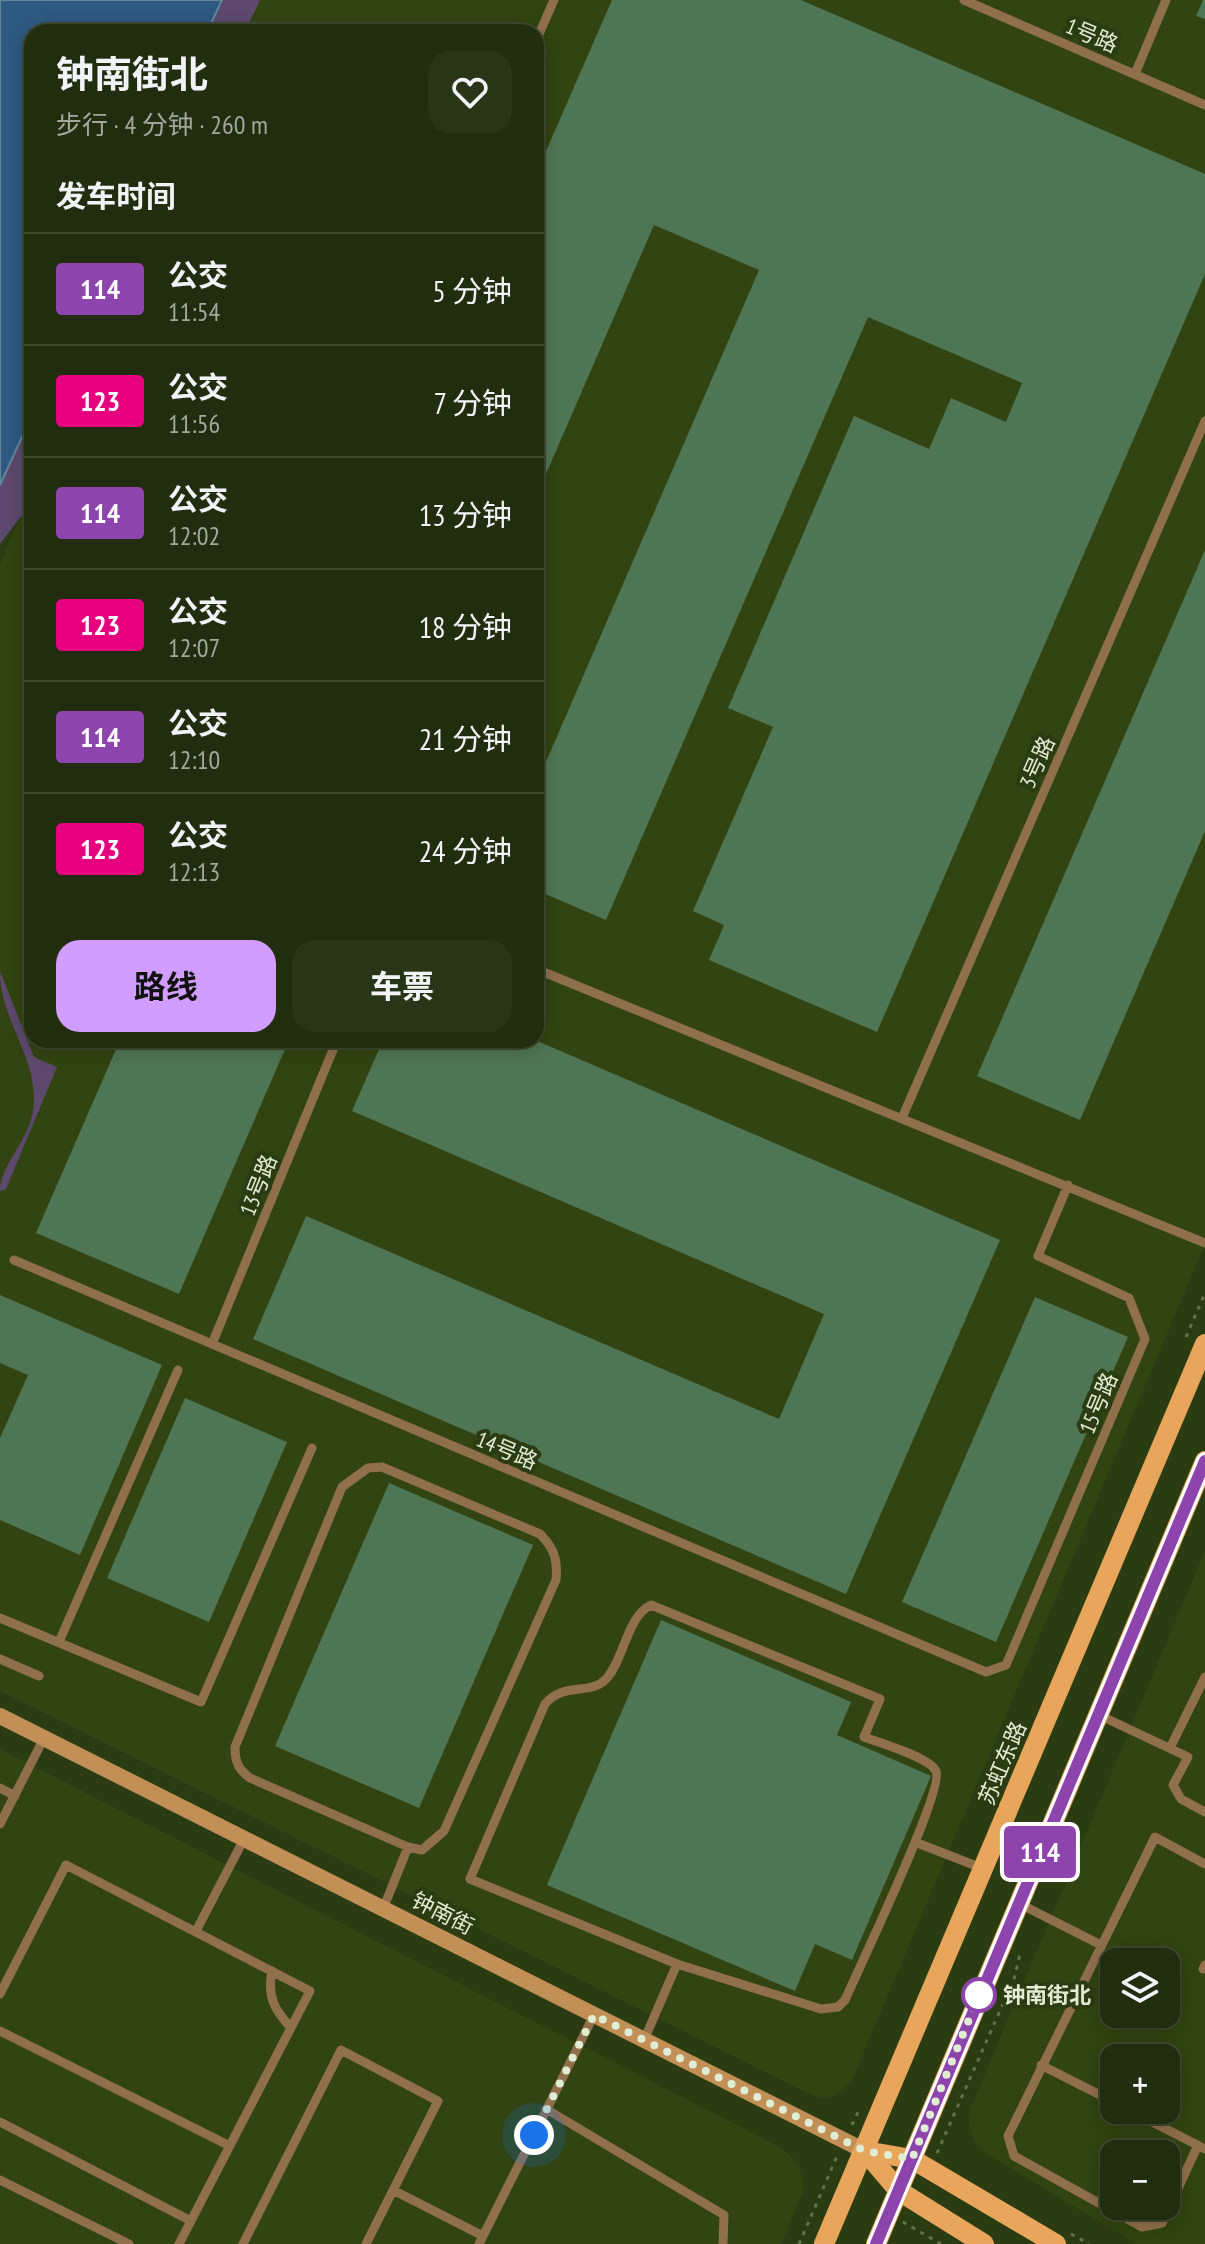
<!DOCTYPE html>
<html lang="zh">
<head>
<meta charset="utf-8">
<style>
  body { margin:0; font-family:"PT Sans Narrow","Noto Sans SC",sans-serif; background:#293517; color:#f1f3f6; height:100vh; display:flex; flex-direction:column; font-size:30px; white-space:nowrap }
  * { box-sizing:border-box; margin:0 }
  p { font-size:26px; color:#a2a89e }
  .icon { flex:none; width:44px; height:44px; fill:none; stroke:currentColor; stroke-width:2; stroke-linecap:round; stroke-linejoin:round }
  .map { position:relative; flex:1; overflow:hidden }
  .drawer { position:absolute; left:24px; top:24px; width:520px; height:1024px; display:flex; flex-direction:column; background:#212d0e; border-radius:24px; box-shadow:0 4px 20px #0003,0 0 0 2px #3e492e }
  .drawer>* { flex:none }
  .badge { padding:0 16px; border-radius:6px; font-size:28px; line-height:52px }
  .fabs { position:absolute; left:1100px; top:1948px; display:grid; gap:16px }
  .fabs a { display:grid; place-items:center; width:80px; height:80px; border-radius:16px; background:#212d0e; box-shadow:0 4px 20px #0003,0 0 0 2px #3e492e; font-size:40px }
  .you { position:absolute; width:40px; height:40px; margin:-20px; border:6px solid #fff; border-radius:50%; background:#1a73e8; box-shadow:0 0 0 12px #1a73e833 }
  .map>.badge { position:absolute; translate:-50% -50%; box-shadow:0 0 0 4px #fff }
  h2 { padding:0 32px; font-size:30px; line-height:72px }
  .round { display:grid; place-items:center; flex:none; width:84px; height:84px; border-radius:24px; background:#293517 }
  .head { display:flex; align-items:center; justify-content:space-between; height:136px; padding:0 32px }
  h1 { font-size:38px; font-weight:700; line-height:60px }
  .action { display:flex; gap:16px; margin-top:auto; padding:16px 32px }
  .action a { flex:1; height:92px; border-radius:24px; background:#d19dfe; color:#111; font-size:32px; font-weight:700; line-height:92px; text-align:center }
  .action a+a { background:#293517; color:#f1f3f6 }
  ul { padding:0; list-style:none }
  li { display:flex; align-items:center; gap:24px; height:112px; padding:0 32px; border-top:2px solid #3e492e }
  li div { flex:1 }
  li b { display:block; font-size:30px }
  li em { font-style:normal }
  li .badge { min-width:88px; font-weight:700; text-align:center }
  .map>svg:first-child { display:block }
  .built { fill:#314411; fill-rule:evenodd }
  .green { fill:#5c496d }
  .water { fill:#2e5981; stroke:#63859a; stroke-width:2 }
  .building { fill:#4f7654 }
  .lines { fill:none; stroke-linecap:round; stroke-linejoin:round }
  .path { stroke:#63724d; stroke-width:3; stroke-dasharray:4 6; stroke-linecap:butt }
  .lane { stroke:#906f4d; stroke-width:9 }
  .secondary { stroke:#c28f56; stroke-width:16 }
  .primary { stroke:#e8a65c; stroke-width:20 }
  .line-casing { stroke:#fff; stroke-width:18 }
  .line { stroke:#8e44ad; stroke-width:12 }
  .walk { stroke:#e0ecd4; stroke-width:8; stroke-dasharray:0 14.4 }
  .stop-dot { fill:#fff; stroke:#8e44ad; stroke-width:4 }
  .labels { text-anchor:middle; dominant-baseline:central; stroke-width:8; stroke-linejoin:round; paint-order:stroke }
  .street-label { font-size:22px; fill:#e0ecd4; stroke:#2c3c12 }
  .stop-label { font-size:22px; font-weight:bold; fill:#e0ecd4; stroke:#2c3c12; text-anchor:start }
</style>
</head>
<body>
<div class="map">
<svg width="1205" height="2244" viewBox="0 0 1205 2244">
  <rect width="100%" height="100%" fill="#2c3c12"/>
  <!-- built -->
  <path class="built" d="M241 0H1205V1244L852 2080 835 2096 821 2098 808 2093 0 1691V564L32 489V1040H536V32H228Z
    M1205 1551V2244H1136L984 2152 974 2142 969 2122 971 2107ZM1114 1962H1166V2014H1114ZM1114 2058H1166V2110H1114ZM1114 2154H1166V2206H1114Z
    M0 1749 780 2147 799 2164 804 2189 781 2244H0Z"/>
  <!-- green -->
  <path class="green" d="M222 0H260L245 32H207Z
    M32 415V502L0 544V485Z
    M0 971 34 1057 57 1067 6 1189 0 1191C0 1162 33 1140 34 1101 35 1054 0 1019 0 971Z"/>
  <!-- water -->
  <path class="water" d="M0 0H222L207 32H32V415L0 485Z"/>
  <!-- building -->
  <path class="building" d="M612 0H801L1205 174V274L877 1032 709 960 724 925 693 911 773 727 728 708 854 416 929 449 951 398 1006 422 1022 383 868 317 606 920 536 890V785L759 270 654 225 536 497V174Z
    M1203 0H1205V19L1196 16Z
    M1205 550V831L1080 1120 977 1076Z
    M120 1040H289L179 1294 36 1233Z
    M383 1040H535L1000 1240 846 1594 253 1339 306 1216 779 1419 824 1314 352 1111Z
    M0 1295 162 1365 80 1555 0 1520V1438L28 1375 0 1363Z
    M1035 1297 1128 1337 996 1642 902 1602Z
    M185 1398 287 1442 209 1622 107 1578Z
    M389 1483 533 1545 419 1808 275 1746Z
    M661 1620 851 1702 837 1735 931 1776 852 1960 815 1944 795 1991 547 1885Z"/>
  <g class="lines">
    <!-- path -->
    <path class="path" d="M1186 1337 1205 1293
      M852 2125 859 2110
      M937 2153 1014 1979 1020 1954
      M903 2222 941 2244
      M1071 2234 1089 2244
      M799 2244 838 2154"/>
    <!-- lane -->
    <path class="lane" d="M964 0 1205 105
      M536 41 554 0
      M1135 74 1166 0
      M536 969 1205 1243
      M902 1118 1205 421
      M14 1260 986 1672 1006 1665 1145 1339 1129 1298 1038 1256 1068 1185
      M212 1344 337 1040
      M382 1467 540 1534C554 1548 558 1560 556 1580L444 1831 422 1850 408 1847 250 1778C238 1769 235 1762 235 1747L342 1487 368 1468Z
      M651 1605 880 1699 864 1737C880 1743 929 1757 936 1771 945 1789 858 1970 845 2000L838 2007 821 2009 677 1964 470 1879 545 1704C565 1681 590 1696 606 1679 624 1660 627 1616 651 1605Z
      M0 1618 201 1702 312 1448
      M59 1642 178 1370
      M0 1659 39 1676
      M1099 1715 1188 1757 1173 1785 1181 1799 1205 1812
      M1170 1748 1205 1677
      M0 1788 15 1796
      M0 1824 44 1738
      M915 1842 984 1869
      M1018 1903 1101 1945
      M383 1909 408 1847
      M196 1931 244 1839
      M1203 1969 1205 1965
      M272 1971C267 1997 274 2009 291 2028
      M0 1994 66 1865 310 1991 179 2244
      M0 2031 230 2146
      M644 2040 677 1964
      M1157 2058 1159 2055
      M1041 2065 1114 2102
      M546 2109 724 2215 723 2244
      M1129 2110 1205 2149
      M0 2122 191 2221
      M1198 2145 1162 2223 1142 2227 1014 2156 1008 2136 1155 1837 1205 1864
      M0 2180 129 2244
      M393 2190 483 2236
      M243 2244 341 2050 438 2101 366 2244
      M479 2244 594 2015"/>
    <!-- secondary -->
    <path class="secondary" d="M0 1716 865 2151"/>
    <!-- primary -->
    <path class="primary" d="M865 2151 912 2159 1056 2244
      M865 2151 899 2191 984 2244
      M824 2244 1205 1344
      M876 2244 1205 1461"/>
  </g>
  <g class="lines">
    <!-- line casing -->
    <g class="line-casing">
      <path id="line" d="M876 2244 1205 1461"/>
    </g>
    <!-- line -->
    <use href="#line" class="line"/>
    <!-- walk -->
    <path class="walk" d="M534 2135 594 2015 865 2151 912 2159 984 1983 979 1995"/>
  </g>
  <!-- markers -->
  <circle class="stop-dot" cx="979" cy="1995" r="16"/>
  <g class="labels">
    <!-- street labels -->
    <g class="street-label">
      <text transform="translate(1092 35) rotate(23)">1号路</text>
      <text transform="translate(1037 762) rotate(-66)">3号路</text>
      <text transform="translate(258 1185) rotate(-68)">13号路</text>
      <text transform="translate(1098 1403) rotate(-67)">15号路</text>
      <text transform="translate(507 1450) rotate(23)">14号路</text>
      <text transform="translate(1002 1763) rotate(-67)">苏虹东路</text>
      <text transform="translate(443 1913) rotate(27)">钟南街</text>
    </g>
    <!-- stop labels -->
    <g class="stop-label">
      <text x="1003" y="1995">钟南街北</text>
    </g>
  </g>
</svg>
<div class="fabs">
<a><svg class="icon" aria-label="layers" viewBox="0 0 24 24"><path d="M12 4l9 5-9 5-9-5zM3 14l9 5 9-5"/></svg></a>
<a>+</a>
<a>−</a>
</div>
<div class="you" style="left:534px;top:2135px"></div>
<b class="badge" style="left:1040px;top:1852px;background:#8e44ad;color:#fff">114</b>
<section class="drawer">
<div class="head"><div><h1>钟南街北</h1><p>步行 · 4 分钟 · 260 m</p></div><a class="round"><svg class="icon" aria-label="heart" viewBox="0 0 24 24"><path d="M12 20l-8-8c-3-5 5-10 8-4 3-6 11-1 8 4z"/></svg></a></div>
<h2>发车时间</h2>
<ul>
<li><span class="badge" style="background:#8e44ad;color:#fff">114</span><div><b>公交</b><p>11:54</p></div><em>5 分钟</em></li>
<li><span class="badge" style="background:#e6007e;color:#fff">123</span><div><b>公交</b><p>11:56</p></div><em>7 分钟</em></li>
<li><span class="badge" style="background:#8e44ad;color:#fff">114</span><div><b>公交</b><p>12:02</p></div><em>13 分钟</em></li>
<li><span class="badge" style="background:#e6007e;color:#fff">123</span><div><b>公交</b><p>12:07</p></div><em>18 分钟</em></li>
<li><span class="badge" style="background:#8e44ad;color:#fff">114</span><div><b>公交</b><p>12:10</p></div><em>21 分钟</em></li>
<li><span class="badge" style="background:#e6007e;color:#fff">123</span><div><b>公交</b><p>12:13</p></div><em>24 分钟</em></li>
</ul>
<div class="action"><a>路线</a><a>车票</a></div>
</section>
</div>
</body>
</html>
